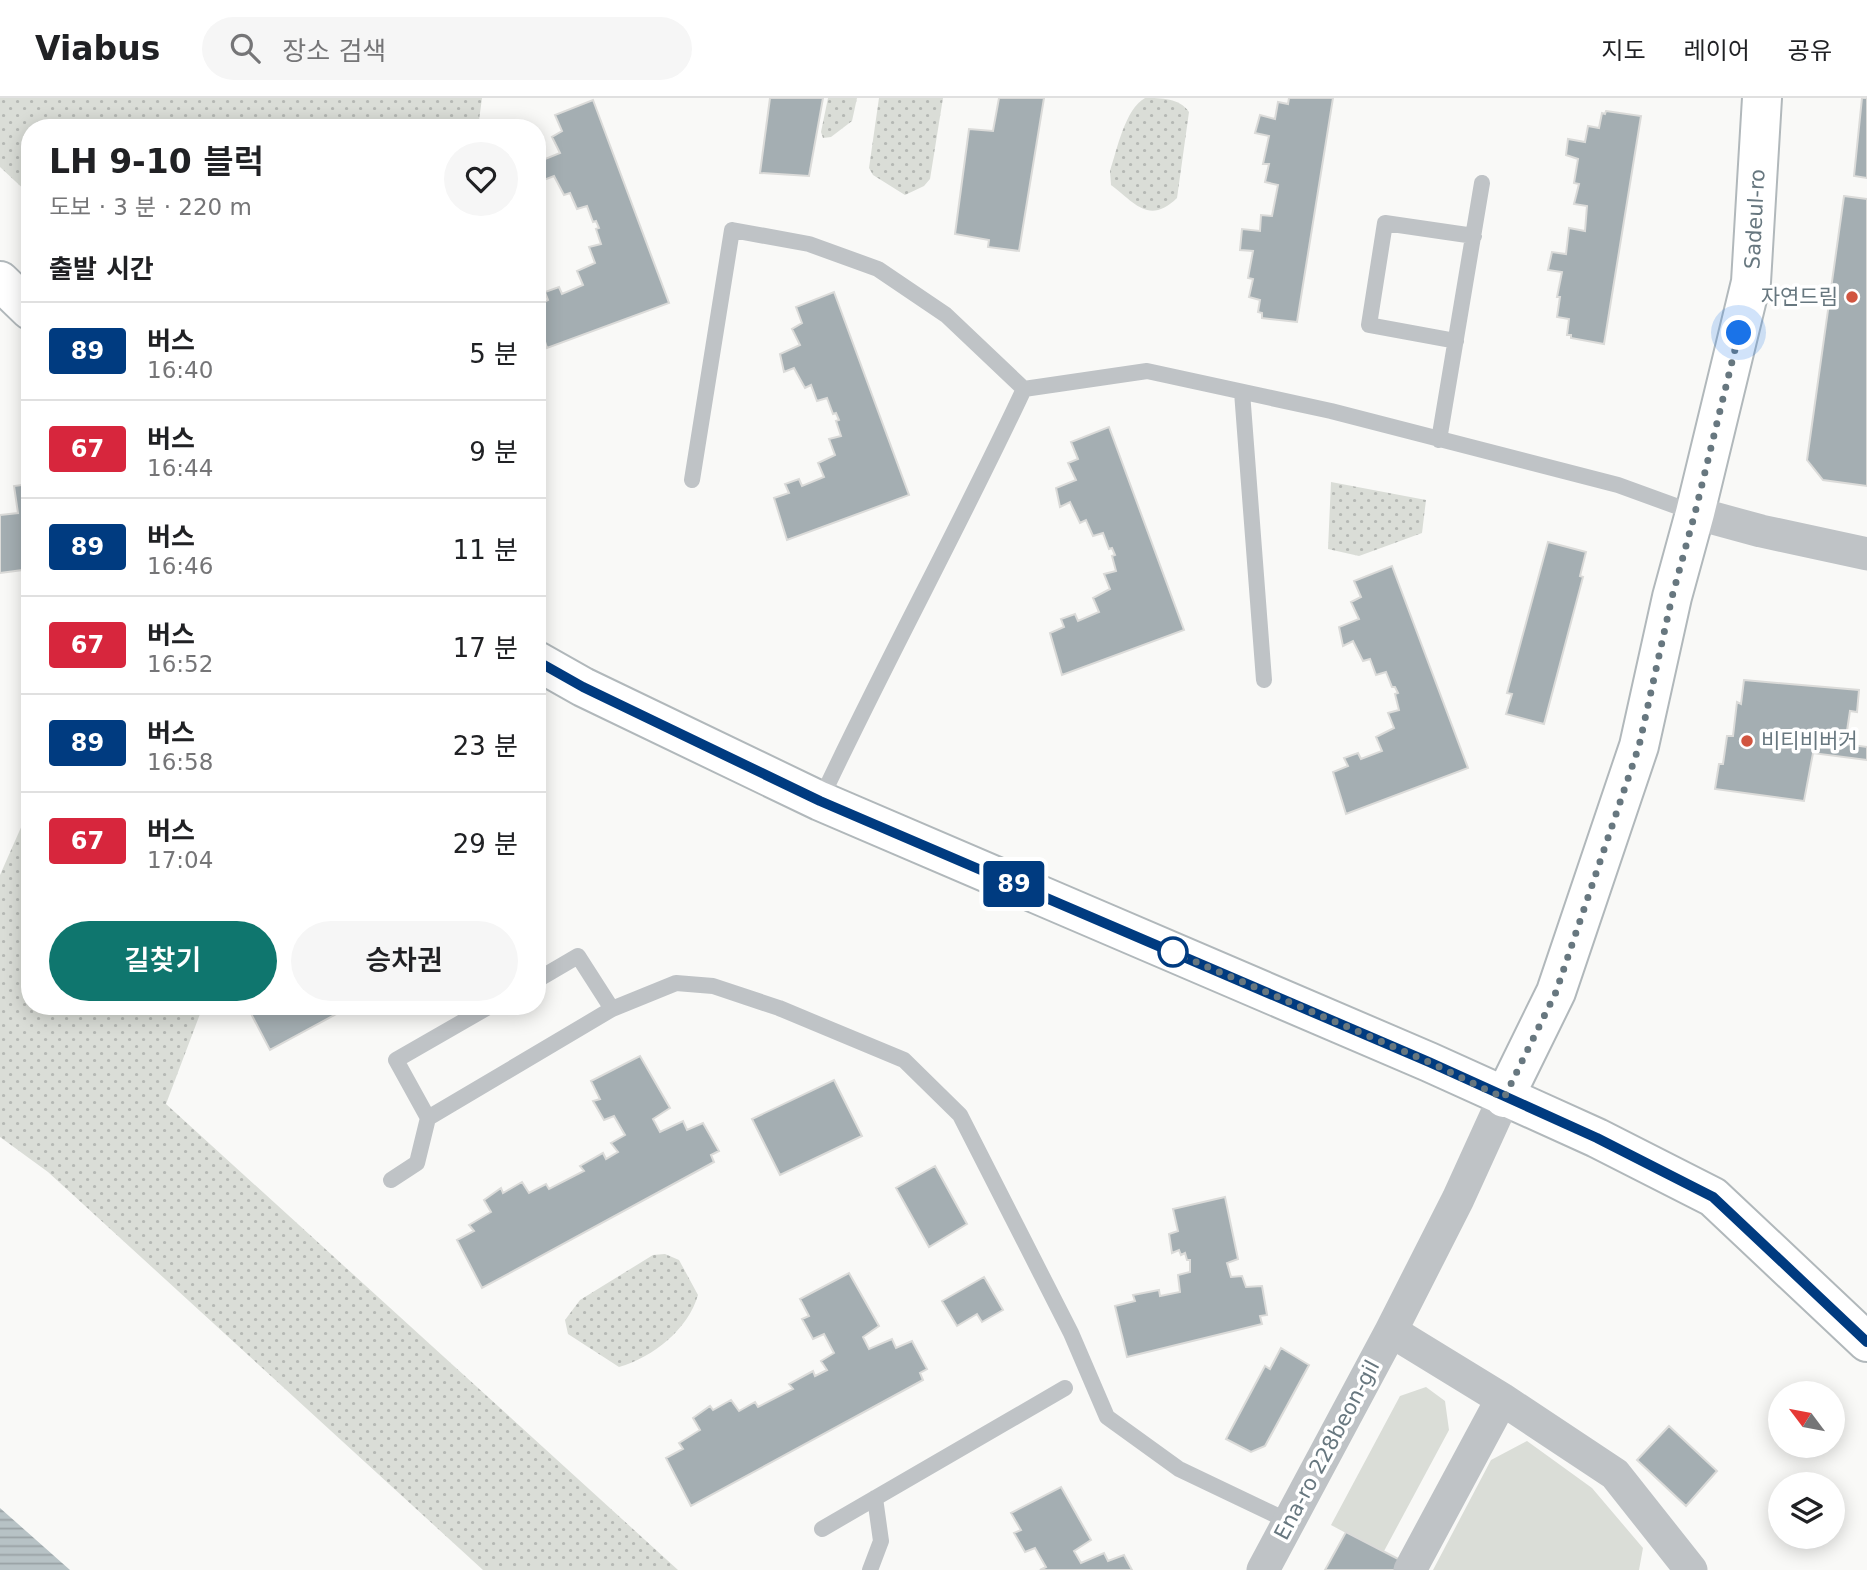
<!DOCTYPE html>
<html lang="ko">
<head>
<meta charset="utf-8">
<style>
  body { margin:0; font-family:"DejaVu Sans","Noto Sans KR",sans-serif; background:#f6f6f6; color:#202124; height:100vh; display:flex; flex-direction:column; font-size:26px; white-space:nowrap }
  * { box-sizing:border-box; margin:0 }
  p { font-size:23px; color:#757577 }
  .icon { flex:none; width:38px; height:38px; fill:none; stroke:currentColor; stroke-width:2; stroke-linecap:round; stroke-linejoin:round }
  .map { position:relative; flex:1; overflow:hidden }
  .sheet { position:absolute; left:21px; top:21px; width:525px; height:896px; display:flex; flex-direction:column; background:#fff; border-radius:28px; box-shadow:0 4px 18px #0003 }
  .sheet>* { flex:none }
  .badge { padding:0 14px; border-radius:5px; font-size:24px; line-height:46px }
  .needle { width:46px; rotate:302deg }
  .buttons { position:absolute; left:1768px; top:1283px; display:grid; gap:14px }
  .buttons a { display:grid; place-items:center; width:77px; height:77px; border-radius:50%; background:#fff; box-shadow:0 4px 18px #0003; font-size:35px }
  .you { position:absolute; width:35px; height:35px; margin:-18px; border:5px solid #fff; border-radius:50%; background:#1a73e8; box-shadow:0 0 0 10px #1a73e833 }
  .map>.badge { position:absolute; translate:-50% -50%; box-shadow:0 0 0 4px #fff }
  h2 { padding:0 28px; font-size:26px; line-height:63px }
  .round { display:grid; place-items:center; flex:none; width:74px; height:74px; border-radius:37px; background:#f6f6f6 }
  .overview { display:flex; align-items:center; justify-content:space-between; height:119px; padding:0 28px }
  h1 { font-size:33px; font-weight:600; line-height:52px }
  .action { display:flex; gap:14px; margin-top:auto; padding:14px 28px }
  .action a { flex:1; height:80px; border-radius:42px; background:#0f766e; color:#fff; font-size:28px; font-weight:600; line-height:80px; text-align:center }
  .action a+a { background:#f6f6f6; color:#202124 }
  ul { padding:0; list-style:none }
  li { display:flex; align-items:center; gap:21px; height:98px; padding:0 28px; border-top:2px solid #e0e0e0 }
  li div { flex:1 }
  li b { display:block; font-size:26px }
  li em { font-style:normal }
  li .badge { min-width:77px; font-weight:700; text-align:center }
  header { display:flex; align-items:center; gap:42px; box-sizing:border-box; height:98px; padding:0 35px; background:#fff; border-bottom:2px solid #e0e0e0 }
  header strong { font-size:33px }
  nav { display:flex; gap:38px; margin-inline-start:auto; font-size:24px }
  .search { width:490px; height:63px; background:#f6f6f6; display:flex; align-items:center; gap:18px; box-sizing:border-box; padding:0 24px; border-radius:38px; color:#757577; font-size:26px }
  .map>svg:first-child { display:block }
  .grass { fill:#daddd7 }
  .park { fill:url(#park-dots) }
  .water { fill:url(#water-rules) }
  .building { fill:#a4aeb2; stroke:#dbdbd9; stroke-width:2 }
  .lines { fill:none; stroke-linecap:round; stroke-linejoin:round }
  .secondary-casing { stroke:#b1b8bb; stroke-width:42 }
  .lane { stroke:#bfc3c6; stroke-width:16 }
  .street { stroke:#bfc3c6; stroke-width:33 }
  .secondary { stroke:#fff; stroke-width:38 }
  .line-casing { stroke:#fff; stroke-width:16 }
  .line { stroke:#003b80; stroke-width:10 }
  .walk { stroke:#67777f; stroke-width:7; stroke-dasharray:0 12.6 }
  .poi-dot { fill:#d15540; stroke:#fff; stroke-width:2.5 }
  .stop-dot { fill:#fff; stroke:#003b80; stroke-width:3.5 }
  .labels { text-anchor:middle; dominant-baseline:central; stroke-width:7; stroke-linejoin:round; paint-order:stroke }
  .street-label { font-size:21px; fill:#67777f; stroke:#fff }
  .poi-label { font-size:21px; fill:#67777f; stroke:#fff; text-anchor:end }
</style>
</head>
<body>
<header>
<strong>Viabus</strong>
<div class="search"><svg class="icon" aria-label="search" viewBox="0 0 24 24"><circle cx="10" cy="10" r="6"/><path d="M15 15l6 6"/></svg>장소 검색</div>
<nav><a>지도</a><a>레이어</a><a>공유</a></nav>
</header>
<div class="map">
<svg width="1867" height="1472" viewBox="0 0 1867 1472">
  <defs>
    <pattern id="park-dots" width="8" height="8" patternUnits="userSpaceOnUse" patternTransform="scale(1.75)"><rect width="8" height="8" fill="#daddd7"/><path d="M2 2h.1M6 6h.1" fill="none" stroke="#b5b8b4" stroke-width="1.8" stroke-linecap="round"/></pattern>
    <pattern id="water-rules" width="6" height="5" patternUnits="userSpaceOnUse" patternTransform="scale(1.75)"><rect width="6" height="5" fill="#b7c2c5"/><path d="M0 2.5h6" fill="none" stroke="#99a2a5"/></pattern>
  </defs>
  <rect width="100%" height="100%" fill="#f9f9f7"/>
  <!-- grass -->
  <path class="grass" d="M1426 1289 1445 1303 1449 1332 1383 1455 1331 1427 1400 1298Z
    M1527 1343 1592 1390 1643 1450 1639 1472H1433L1491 1362Z"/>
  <!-- park -->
  <path class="park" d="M0 0H482L478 30H30V97L0 69Z
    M828 0H857L852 23 831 39 823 40 821 34Z
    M879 0H943L930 81 924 88 905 97 873 77 869 70Z
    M1145 0C1161 0 1180 0 1189 14L1177 100C1149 127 1135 105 1111 87L1110 73C1117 52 1125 11 1145 0Z
    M1331 384 1426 402 1422 435 1359 458 1328 451Z
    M30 709V908H203L166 1006 678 1472H483L48 1074 0 1039V777Z
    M665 1156 679 1162 698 1197C688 1231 654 1259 619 1269L568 1236 565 1222 580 1202 653 1157Z"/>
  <!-- water -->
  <path class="water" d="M0 1410 70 1472H0Z"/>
  <!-- building -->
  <path class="building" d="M770 0H823L809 78 760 75Z
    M999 0H1044L1019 153 988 149 989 142 955 136 969 31 993 33Z
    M1289 0H1333L1297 224 1262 220V215L1258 214 1260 202 1249 199 1253 181 1248 180 1253 153 1240 152 1242 131 1260 133 1261 117 1272 118 1278 87 1265 84 1269 66H1263L1269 38 1255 35 1260 17 1275 21 1278 4 1288 6Z
    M1862 0H1867V80L1854 78Z
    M593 2 669 205 547 250 537 218V207L548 202 545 194 559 189 562 196 583 187 577 173 595 165 589 149 601 146 596 131 599 130 596 123 593 124 587 108 577 111 570 95 564 97 554 78 544 82 540 63 560 55 552 39 562 33 555 17Z
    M1606 13 1641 18 1604 246 1571 240V237H1567L1569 221 1557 219 1560 199H1557L1562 174 1548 172 1552 154 1566 156 1569 130 1585 133 1587 108 1574 106 1579 86 1574 85 1578 61 1566 57 1568 41 1585 44 1588 28 1599 30 1602 15 1605 16Z
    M1844 98 1867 101V388L1823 382 1807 362Z
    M834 194 909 397 787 442 774 400 789 395 785 386 799 381 802 388 824 379 818 365 835 357 829 341 841 338 836 323 839 322 836 315 833 316 827 300 817 303 811 287 805 290 794 270 784 274 780 256 800 247 792 231 802 225 796 209Z
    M1109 329 1184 532 1062 577 1050 535 1064 529 1061 521 1075 516 1078 523 1099 514 1093 500 1110 491 1104 476 1116 473 1112 458 1115 457 1112 450 1109 451 1103 435 1093 438 1086 422 1080 425 1070 404 1060 409 1056 390 1076 382 1068 365 1078 361 1071 344Z
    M30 386V471L0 475V417L18 415 14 388Z
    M1548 444 1586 454 1580 478 1583 479 1544 626 1506 616 1512 596 1507 595Z
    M1392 468 1468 670 1346 716 1333 674 1348 668 1344 660 1358 655 1361 661 1382 653 1376 639 1394 630 1388 615 1399 612 1395 596 1398 595 1395 589H1392L1386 574 1376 577 1370 561 1363 563 1353 543 1343 548 1339 529 1359 521 1351 504 1361 499 1354 483Z
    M1744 582 1859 592 1857 614 1850 613 1845 646 1867 649V662L1813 655 1804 703 1715 691 1719 666H1723L1727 638H1733L1737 604 1741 606Z
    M247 908H351L270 952Z
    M640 958 670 1010 653 1021 660 1034 683 1023 687 1032 703 1025 719 1053 711 1057 714 1064 482 1190 457 1142 474 1133 469 1127 491 1114 484 1102 501 1090 503 1095 522 1084 529 1095 546 1086 549 1091 584 1073 580 1068 603 1055 606 1061 618 1054 611 1045 625 1037 614 1018 604 1022 593 1003 600 1001 591 983Z
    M834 982 862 1038 780 1077 752 1021Z
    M935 1068 967 1126 929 1149 896 1090Z
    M1225 1099 1238 1161 1227 1165 1231 1179 1242 1178 1246 1189 1262 1188 1267 1217 1260 1218 1262 1226 1127 1259 1115 1208 1135 1203 1133 1197 1159 1192 1160 1198 1180 1194 1178 1177 1190 1174V1162H1187L1185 1155 1181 1157 1179 1152 1172 1155 1169 1136 1178 1133 1173 1111Z
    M849 1175 879 1228 863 1239 869 1251 892 1241 896 1250 912 1243 927 1271 920 1275 923 1282 691 1408 666 1360 683 1351 679 1345 700 1332 693 1320 710 1308 713 1312 731 1302 739 1313 755 1304 758 1309 793 1291 789 1286 813 1273 815 1278 827 1272 821 1263 834 1255 824 1236 813 1241 802 1221 809 1218 800 1201Z
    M984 1179 1003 1212 982 1224 977 1216 957 1228 942 1203Z
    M1281 1250 1309 1267 1265 1348 1251 1354 1226 1341 1265 1268 1270 1271Z
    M1669 1328 1717 1373 1686 1408 1637 1362Z
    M1061 1389 1091 1442 1074 1453 1081 1465 1104 1455 1108 1463 1124 1457 1132 1472H1040L1046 1469 1035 1450 1025 1454 1014 1435 1021 1432 1011 1415Z
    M1346 1434 1404 1464 1399 1472H1325Z"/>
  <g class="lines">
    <!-- secondary casing -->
    <g class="secondary-casing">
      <path id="secondary" d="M0 183 30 212
        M537 563 583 589 820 703 1429 964 1597 1040 1713 1099 1867 1244
        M1504 1000 1556 894 1639 648 1672 499 1695 415 1751 184 1762 0"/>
    </g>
    <!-- lane -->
    <path class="lane" d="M1456 243 1369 227 1385 125 1474 138
      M1242 294 1264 582
      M1439 342 1482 85
      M692 382 732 132 809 146 878 171 946 217 1024 291 1147 273 1331 313 1618 387 1695 415
      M820 703C885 564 959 430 1024 291
      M537 882 578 858 612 911
      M490 908 396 962 428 1020 612 911 676 885 713 888 779 910 904 962 960 1017 1071 1235 1107 1319 1179 1371 1288 1423
      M391 1082 417 1065 428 1020
      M822 1431 1065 1290
      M870 1472 881 1443 875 1400"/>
    <!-- street -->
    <path class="street" d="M1695 415 1761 433 1867 456
      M1391 1233 1502 1301 1615 1376 1691 1472
      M1263 1472 1391 1233 1458 1101 1504 1000
      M1410 1472 1502 1301"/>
    <!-- secondary -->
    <use href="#secondary" class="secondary"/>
  </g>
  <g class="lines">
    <!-- line casing -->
    <g class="line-casing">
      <path id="line" d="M537 563 583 589 820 703 1429 964 1597 1040 1713 1099 1867 1244"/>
    </g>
    <!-- line -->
    <use href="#line" class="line"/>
    <!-- walk -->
    <path class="walk" d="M1173 854 1429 964 1504 1000 1556 894 1639 648 1672 499 1695 415 1739 235"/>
  </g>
  <!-- markers -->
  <g class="poi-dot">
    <circle cx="1852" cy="199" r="7"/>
    <circle cx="1747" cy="643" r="7"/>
  </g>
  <circle class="stop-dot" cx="1173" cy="854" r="14"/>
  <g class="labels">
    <!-- street labels -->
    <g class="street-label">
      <text transform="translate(1755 121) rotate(-87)">Sadeul-ro</text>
      <text transform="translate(1327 1352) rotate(-62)">Ena-ro 228beon-gil</text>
    </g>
    <!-- poi labels -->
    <g class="poi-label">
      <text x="1838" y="199">자연드림</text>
      <text x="1761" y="643" text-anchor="start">비티비버거</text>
    </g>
  </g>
</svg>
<div class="buttons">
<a><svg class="needle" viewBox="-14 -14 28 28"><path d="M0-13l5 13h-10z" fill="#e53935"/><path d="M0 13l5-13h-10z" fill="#757577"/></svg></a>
<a><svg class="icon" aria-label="layers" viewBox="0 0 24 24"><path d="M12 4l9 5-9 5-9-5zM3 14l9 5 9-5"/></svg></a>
</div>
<div class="you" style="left:1739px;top:235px"></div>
<b class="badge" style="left:1014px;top:786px;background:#003b80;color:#fff">89</b>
<section class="sheet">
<div class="overview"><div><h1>LH 9-10 블럭</h1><p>도보 · 3 분 · 220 m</p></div><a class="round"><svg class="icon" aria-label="heart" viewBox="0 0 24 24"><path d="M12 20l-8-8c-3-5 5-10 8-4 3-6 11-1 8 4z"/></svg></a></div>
<h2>출발 시간</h2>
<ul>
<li><span class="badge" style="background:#003b80;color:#fff">89</span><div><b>버스</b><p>16:40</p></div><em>5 분</em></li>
<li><span class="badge" style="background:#d7263d;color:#fff">67</span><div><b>버스</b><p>16:44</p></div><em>9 분</em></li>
<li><span class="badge" style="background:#003b80;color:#fff">89</span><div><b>버스</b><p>16:46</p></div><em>11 분</em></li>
<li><span class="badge" style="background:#d7263d;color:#fff">67</span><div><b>버스</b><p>16:52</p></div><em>17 분</em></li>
<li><span class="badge" style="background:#003b80;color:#fff">89</span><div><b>버스</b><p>16:58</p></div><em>23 분</em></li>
<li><span class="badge" style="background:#d7263d;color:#fff">67</span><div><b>버스</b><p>17:04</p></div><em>29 분</em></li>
</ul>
<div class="action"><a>길찾기</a><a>승차권</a></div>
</section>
</div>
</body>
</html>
